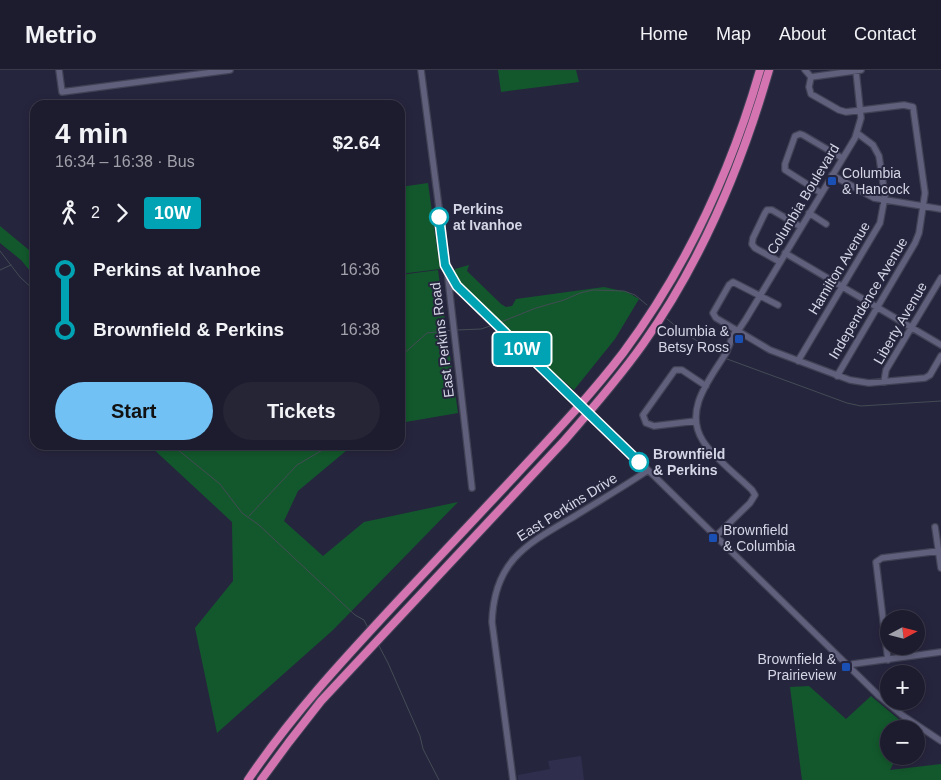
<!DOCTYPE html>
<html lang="en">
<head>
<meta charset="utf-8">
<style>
  body { margin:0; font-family:Arial,sans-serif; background:#252536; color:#f1f3f6; height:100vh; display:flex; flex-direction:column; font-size:19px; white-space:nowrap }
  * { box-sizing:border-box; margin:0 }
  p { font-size:16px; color:#a0a1aa }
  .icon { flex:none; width:28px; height:28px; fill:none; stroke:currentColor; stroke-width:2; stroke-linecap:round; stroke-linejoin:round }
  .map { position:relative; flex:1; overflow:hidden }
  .drawer { position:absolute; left:30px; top:30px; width:375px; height:350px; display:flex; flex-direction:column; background:#1c1c2e; border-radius:15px; box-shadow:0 2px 8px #0003,0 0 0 1px #3a3a4a }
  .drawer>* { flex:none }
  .badge { padding:0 10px; border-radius:4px; font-size:18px; line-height:32px }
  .needle { width:32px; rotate:83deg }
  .fabs { position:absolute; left:880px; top:540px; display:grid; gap:10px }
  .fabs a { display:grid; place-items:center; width:45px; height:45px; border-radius:50%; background:#1c1c2e; box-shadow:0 2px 8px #0003,0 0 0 1px #3a3a4a; font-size:25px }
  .map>.badge { position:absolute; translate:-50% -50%; box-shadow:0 0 0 2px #fff }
  .legs { display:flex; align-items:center; gap:8px; height:55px; padding:0 25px; font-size:16px }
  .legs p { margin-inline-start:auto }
  .overview { display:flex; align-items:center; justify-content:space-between; height:85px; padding:0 25px }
  h1 { font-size:28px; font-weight:700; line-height:38px }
  .primary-button { display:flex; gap:10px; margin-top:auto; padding:10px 25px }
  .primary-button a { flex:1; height:58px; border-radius:30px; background:#72c1f5; color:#111; font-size:20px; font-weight:700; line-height:58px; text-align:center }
  .primary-button a+a { background:#252536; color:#f1f3f6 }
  ul { padding:0 25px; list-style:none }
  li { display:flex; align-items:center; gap:18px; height:60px; font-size:19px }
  li i { display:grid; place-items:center; width:8px; height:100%; margin:0 6px; background:currentColor }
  li i::after { content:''; width:12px; height:12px; margin:-6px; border:4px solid; border-radius:50%; background:#1c1c2e }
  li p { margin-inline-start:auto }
  li:first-child i { background:linear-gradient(#0000 50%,currentColor 0) }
  li:last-child i { background:linear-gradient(currentColor 50%,#0000 0) }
  header { display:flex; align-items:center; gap:30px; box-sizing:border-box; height:70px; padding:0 25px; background:#1c1c2e; border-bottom:1px solid #3a3a4a }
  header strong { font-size:24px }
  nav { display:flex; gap:28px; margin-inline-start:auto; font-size:18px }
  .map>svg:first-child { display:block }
  .built { fill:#2f2e4d }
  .green { fill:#13582c }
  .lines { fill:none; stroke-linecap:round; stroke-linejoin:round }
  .stream { stroke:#434c54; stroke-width:1 }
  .minor-casing { stroke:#424256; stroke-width:8 }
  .highway-casing { stroke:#424256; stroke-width:10 }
  .minor { stroke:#60607d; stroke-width:5.5 }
  .highway { stroke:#d475b1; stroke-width:8 }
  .minor-bridge-casing { stroke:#424256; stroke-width:8; stroke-linecap:butt }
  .minor-bridge { stroke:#60607d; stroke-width:5.5 }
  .line-1-casing { stroke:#fff; stroke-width:11 }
  .line-1 { stroke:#00a3b4; stroke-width:8 }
  .transit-dot { fill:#1a4fb4; stroke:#26253e; stroke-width:2 }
  .stop-1-dot { fill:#fff; stroke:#00a3b4; stroke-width:2.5 }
  .labels { text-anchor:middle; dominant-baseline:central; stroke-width:4; stroke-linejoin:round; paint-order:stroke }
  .poi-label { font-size:14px; fill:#d4d5e5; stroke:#26253e; text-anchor:start }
  .street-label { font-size:14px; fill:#d4d5e5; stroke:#26253e }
  .stop-label { font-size:14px; font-weight:bold; fill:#d4d5e5; stroke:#26253e; text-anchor:start }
</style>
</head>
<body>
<header>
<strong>Metrio</strong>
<nav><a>Home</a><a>Map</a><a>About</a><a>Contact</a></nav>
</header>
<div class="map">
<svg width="941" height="710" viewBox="0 0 941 710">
  <rect width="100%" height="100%" fill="#26253e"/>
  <!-- built -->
  <path class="built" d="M581 686 584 710H518V705L550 699 548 691Z"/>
  <!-- green -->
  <path class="green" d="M498 0H576L579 12 501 22Z
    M428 113 440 199 400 204V117Z
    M0 156 35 185V207L21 190 0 173Z
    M469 195 467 201 501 234 506 237 512 236 516 229 604 217 627 222 639 229 615 269 574 320C533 284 488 249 454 207L455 199Z
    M438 200 458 343 400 353V205Z
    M149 375H353L298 421 284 451 323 486 364 452 458 432 333 560 217 663 195 558 233 511 232 452Z
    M809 616 846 649 871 626 902 652 898 659H889V672L885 679 889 682V686H894L896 688 890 700 941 694V710H802L790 617Z"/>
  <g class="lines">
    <!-- stream -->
    <path class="stream" d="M0 181 20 207 35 221
      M0 200 11 195
      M667 249C683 263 701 274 720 284
      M501 252 536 238 564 230 580 223 593 220 624 221 635 225 647 235
      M457 260 481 259 490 256
      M400 287 427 263 453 260
      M727 289 847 333 861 336 941 331
      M172 375 220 414 242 443 259 455 355 545 364 550 368 558
      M249 446 297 395 331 375
      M378 574 388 593 420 666 423 679 439 710"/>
    <!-- minor casing -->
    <g class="minor-casing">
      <path id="minor" d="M59 0 62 22 230 0
        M421 0 447 199 472 418
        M805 0 811 7
        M811 7 809 17 811 24 839 40 846 42 904 35 913 37 925 123 919 163 915 173 837 306
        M811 7 861 0
        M832 105 874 128 941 139
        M821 123 785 100V94L795 66 800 64 803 65 842 88
        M809 143 826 154
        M785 183 941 275
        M780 192 755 178 752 174 753 168 765 143 767 140H772L801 157
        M448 201 457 216 569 325
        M778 235 733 212 729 215 713 243 716 248 770 280 850 310 869 313 925 308 930 305 941 286
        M798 291 880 153 885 126 879 86 873 75 857 63
        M884 312 886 300 941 208
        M696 351 654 356 646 353 643 345 675 300H682L706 316
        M600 353 879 626 902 645 941 671
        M935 457 941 498
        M715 467 750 433 755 425 752 420C738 406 713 387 703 371 683 340 710 309 726 283 729 277 731 269 735 262L738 261 746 249 855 68 861 48 856 1
        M888 590 876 492 882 488 939 481
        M849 597 853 594 941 582
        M513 710 492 552C494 490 527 474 575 446 599 431 623 417 647 401"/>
    </g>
    <!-- highway casing -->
    <g class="highway-casing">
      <path id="highway" d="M248 710C291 646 343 590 396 533 435 491 475 449 515 406 552 366 590 326 623 283 686 198 731 101 760 0
        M261 710 289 672 321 631 564 371C592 339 619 308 643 274 702 191 741 97 769 0"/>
    </g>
    <!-- minor -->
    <use href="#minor" class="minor"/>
    <!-- highway -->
    <use href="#highway" class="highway"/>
    <!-- minor-bridge casing -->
    <g class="minor-bridge-casing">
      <path id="minor-bridge" d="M569 325 600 353"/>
    </g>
    <!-- minor-bridge -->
    <use href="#minor-bridge" class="minor-bridge"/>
  </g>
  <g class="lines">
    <!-- line-1 casing -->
    <g class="line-1-casing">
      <path id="line-1" d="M439 147 445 195 457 216 639 392"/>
    </g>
    <!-- line-1 -->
    <use href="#line-1" class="line-1"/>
  </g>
  <!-- markers -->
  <g class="transit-dot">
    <rect x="827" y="106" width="10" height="10" rx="2.5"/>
    <rect x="734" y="264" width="10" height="10" rx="2.5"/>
    <rect x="708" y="463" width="10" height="10" rx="2.5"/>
    <rect x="841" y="592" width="10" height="10" rx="2.5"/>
  </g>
  <g class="stop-1-dot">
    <circle cx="439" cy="147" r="9"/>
    <circle cx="639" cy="392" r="9"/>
  </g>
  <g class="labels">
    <!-- poi labels -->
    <g class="poi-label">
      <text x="842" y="103">Columbia<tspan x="842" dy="16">&amp; Hancock</tspan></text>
      <text x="729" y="261" text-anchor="end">Columbia &amp;<tspan x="729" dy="16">Betsy Ross</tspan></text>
      <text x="723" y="460">Brownfield<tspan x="723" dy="16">&amp; Columbia</tspan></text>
      <text x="836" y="589" text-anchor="end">Brownfield &amp;<tspan x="836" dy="16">Prairieview</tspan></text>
    </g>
    <!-- street labels -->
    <g class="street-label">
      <text transform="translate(803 129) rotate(-59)">Columbia Boulevard</text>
      <text transform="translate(839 198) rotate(-59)">Hamilton Avenue</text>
      <text transform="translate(868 228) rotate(-59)">Independence Avenue</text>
      <text transform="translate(900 253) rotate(-60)">Liberty Avenue</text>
      <text transform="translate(442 270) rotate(-97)">East Perkins Road</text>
      <text transform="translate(567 437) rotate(-32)">East Perkins Drive</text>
    </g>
    <!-- stop labels -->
    <g class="stop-label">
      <text x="453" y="139">Perkins<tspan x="453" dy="16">at Ivanhoe</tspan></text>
      <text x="653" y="384">Brownfield<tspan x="653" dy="16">&amp; Perkins</tspan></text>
    </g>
  </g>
</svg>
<div class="fabs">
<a><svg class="needle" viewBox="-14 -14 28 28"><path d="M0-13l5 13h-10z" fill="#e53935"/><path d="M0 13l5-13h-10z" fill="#a0a1aa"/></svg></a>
<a>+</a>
<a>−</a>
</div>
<b class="badge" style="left:522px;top:279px;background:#00a3b4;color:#fff">10W</b>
<section class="drawer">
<div class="overview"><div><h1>4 min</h1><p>16:34 – 16:38 · Bus</p></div><b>$2.64</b></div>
<div class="legs"><svg class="icon" aria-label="walk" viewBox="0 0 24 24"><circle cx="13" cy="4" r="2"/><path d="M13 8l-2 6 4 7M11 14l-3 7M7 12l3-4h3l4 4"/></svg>2<svg class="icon" aria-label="forward" viewBox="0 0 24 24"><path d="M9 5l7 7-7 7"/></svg><b class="badge" style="background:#00a3b4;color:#fff">10W</b></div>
<ul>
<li><i style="color:#00a3b4"></i><b>Perkins at Ivanhoe</b><p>16:36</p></li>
<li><i style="color:#00a3b4"></i><b>Brownfield &amp; Perkins</b><p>16:38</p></li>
</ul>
<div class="primary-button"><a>Start</a><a>Tickets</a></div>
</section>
</div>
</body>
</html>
